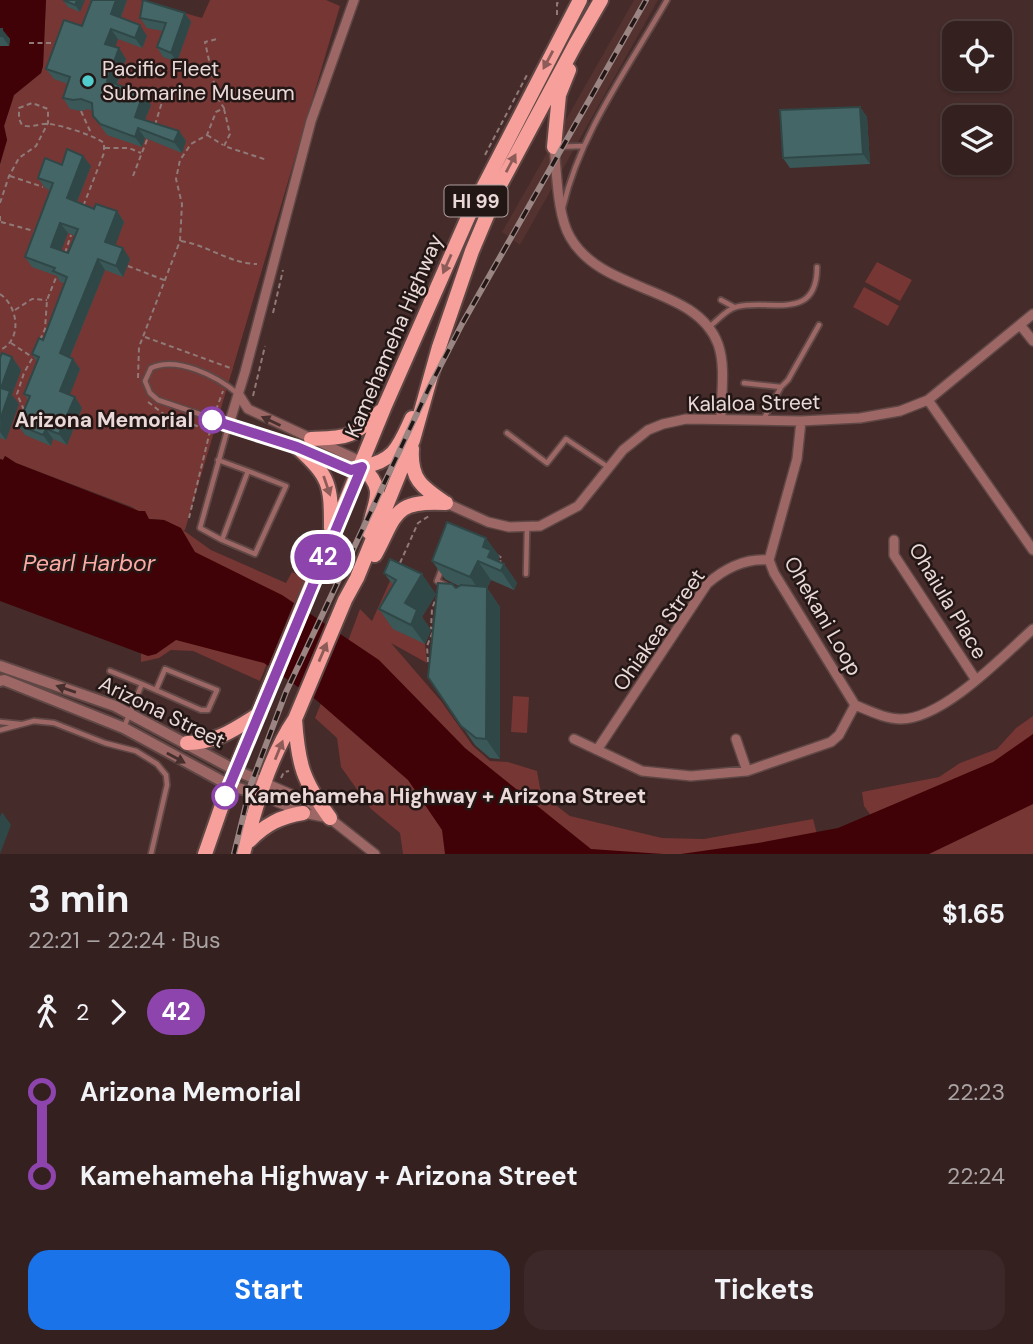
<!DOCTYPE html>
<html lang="en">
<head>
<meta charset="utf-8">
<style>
  body { margin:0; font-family:"DM Sans",sans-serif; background:#3c2828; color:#f1f3f6; height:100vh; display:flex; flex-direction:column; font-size:26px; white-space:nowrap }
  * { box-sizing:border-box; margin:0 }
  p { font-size:23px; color:#a9a3a4 }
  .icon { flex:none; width:38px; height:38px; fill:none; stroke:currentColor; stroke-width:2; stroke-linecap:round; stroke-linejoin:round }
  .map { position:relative; height:854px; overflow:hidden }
  .details { display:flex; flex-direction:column; background:#34201f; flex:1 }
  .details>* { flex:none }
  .badge { padding:0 14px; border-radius:23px; font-size:24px; line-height:46px }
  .controls { position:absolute; left:942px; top:21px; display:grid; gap:14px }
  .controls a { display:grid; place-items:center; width:70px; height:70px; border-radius:14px; background:#34201f; box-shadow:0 2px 5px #0004,0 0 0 2px #4e3e3d; font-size:35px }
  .map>.badge { position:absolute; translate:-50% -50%; box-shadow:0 0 0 4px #fff }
  .legs { display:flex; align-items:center; gap:10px; height:77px; padding:0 28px; font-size:23px }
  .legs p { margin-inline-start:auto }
  .summary { display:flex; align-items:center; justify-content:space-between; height:119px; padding:0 28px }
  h1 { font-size:38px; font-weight:700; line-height:52px }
  .action { display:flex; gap:14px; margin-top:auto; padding:14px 28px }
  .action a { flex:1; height:80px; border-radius:21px; background:#1a73e8; color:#fff; font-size:28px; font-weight:700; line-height:80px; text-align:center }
  .action a+a { background:#3c2828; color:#f1f3f6 }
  ul { padding:0 28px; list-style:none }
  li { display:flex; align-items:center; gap:24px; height:84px; font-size:26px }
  li i { display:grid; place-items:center; width:10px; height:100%; margin:0 9px; background:currentColor }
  li i::after { content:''; width:18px; height:18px; margin:-9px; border:5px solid; border-radius:50%; background:#34201f }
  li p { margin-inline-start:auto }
  li:first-child i { background:linear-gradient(#0000 50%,currentColor 0) }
  li:last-child i { background:linear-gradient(currentColor 50%,#0000 0) }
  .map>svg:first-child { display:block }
  .built { fill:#533230 }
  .green { fill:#753634 }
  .water { fill:#410207 }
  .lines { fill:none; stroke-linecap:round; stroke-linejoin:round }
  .service-casing { stroke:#5f4745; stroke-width:8 }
  .minor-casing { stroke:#5f4745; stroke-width:12 }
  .tertiary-casing { stroke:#5f4745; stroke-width:14 }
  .primary-casing { stroke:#5f4745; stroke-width:18 }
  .path { stroke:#907a78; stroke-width:2; stroke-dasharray:5 3.5; stroke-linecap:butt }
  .service { stroke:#9c6764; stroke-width:4.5 }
  .minor { stroke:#9c6764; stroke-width:9 }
  .tertiary { stroke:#9c6764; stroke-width:10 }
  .primary { stroke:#f7a09b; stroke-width:14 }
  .rail-casing { stroke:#9a8583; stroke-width:6 }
  .rail { stroke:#231716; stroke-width:3.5; stroke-dasharray:10; stroke-linecap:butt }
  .wall { fill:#3b5858; fill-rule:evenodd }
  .shaded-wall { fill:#304747 }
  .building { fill:#456666; stroke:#304747; stroke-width:2; fill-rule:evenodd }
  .oneway { fill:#8d5c58 }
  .oneway2 { fill:#472f2d }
  .line-1-casing { stroke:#fff; stroke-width:16 }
  .line-1 { stroke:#8e44ad; stroke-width:10 }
  .poi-dot { fill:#52cdce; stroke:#231716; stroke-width:2.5 }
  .stop-1-dot { fill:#fff; stroke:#8e44ad; stroke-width:3.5 }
  .labels { text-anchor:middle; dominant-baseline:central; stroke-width:5; stroke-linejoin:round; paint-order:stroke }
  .shield { fill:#231716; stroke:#ae9f9d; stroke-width:2 }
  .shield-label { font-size:19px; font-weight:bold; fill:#ead9d7 }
  .poi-label { font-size:21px; fill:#ead9d7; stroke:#231716; text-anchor:start }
  .street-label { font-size:21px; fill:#ead9d7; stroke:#231716 }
  .stop-label { font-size:21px; font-weight:bold; fill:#ead9d7; stroke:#231716; text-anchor:end }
  .water-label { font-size:23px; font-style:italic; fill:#fdaaa5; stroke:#231716 }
</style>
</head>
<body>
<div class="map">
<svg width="1033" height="854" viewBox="0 0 1033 854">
  <rect width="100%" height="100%" fill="#452b29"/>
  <!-- built -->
  <path class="built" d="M634 0H658L520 245 502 232Z"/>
  <!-- green -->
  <path class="green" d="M46 0H140L202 18 210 0H326L340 6 185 530H183L211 550 286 583 292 572 305 579 287 619 190 557 180 528 164 520 149 519 132 507 16 463 5 456 3 460 0 459V164L7 140 4 126 14 95 41 73 43 66Z
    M877 262 912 280 900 301 865 282Z
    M864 287 899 306 888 326 853 307Z
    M394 572 392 593 425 644 427 663 391 643 441 701 473 746 490 761 508 762 537 771 541 794 570 816 662 838 704 839 813 819 818 838 804 854H541L345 649 360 609 372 621Z
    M167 632 278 636 260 681 193 651 171 650 159 658 141 662V653Z
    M331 679 473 854H403L400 833 371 809 341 767 337 738 315 718Z
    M513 696 529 697 527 733 511 732Z
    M1033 716V758L875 821 864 806 862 792 939 777 960 763 997 749 1016 728Z
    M1033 783V854H884Z"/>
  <!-- water -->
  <path class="water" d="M0 0H46L43 66 41 73 14 95 4 126 7 140 0 164Z
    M5 456 16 463 139 511H145L149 519 164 520 181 528 195 552 282 595 379 660 465 748 591 849 663 854H445L442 830 408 780 315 699 264 663 176 640 156 654 148 656 0 601V459L3 460Z
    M1033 734V804L929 854H681L758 843 838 828 993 762Z"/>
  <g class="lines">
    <!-- service casing -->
    <g class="service-casing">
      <path id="service" d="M555 147 582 146
        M563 207C581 131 629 67 667 0
        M721 300 734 307
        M709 327C717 321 727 309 736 307 769 298 817 323 817 267
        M744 383 781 387 763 420
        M781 387 788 380 819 325
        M507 433 547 463 566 439 608 467
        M218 460 248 471 222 540 200 528 229 424 158 400 150 393 145 381 151 368C177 356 217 376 238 394
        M222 540 255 554 286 486 248 471
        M442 568 437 581 445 585
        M526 574 527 528
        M110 671 142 684 124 727
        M142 684 201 710H208L217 690 165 669 156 690
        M0 722 20 724
        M0 730 34 721 54 723 105 743 136 751 157 764 166 775 167 785 151 854"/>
    </g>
    <!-- minor casing -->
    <g class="minor-casing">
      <path id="minor" d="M554 147C557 172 557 215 570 237 602 294 696 285 718 344 726 366 721 395 721 418
        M1021 326 1033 341
        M239 395 248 409 354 458 362 467 351 470 297 447 229 424 245 372 311 121 354 0
        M928 400 1033 550
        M801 421 797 459 769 560 774 573 855 705
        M446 503 488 522 509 527 540 526 578 506 623 450 648 430 663 424 686 419 801 421 860 418 900 411 928 400 1033 314
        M894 540V555L976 680
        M574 739 642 771 691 776 747 771 831 742 839 735 855 705C870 711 885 719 901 719 943 719 1003 656 1033 629
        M736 739 747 771
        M597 750 707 584C725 568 745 558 769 560
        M265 783 309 802 375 854
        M261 795 303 813 329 818"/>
    </g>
    <!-- tertiary casing -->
    <g class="tertiary-casing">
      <path id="tertiary" d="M0 666 115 706 235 770 265 783
        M0 681 4 680 124 728 229 785 261 795"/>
    </g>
    <!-- primary casing -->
    <g class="primary-casing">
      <path id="primary" d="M554 147 559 95 569 70
        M311 439C351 437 350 438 381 411
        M297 447C330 477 331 484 331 528
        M412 449C410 479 422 487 444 502
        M362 467C395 461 399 446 412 418
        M362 467C389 492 372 502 369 532
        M375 555C397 514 393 500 446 503
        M295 719C298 765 303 781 330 818
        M187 743C216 743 235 729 259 714
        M249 841C266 824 280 817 303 813
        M205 854 229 785 384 408 469 215 580 0
        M243 854C255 809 269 757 295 719L345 600 357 578 413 440 439 347 472 251 499 187 575 45 601 0"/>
    </g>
    <!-- path -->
    <path class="path" d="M557 15V3H559
      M29 43H51
      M224 109 230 134 224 146 267 160
      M81 111 91 133
      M155 125 162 102
      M207 135 223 145
      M105 148H129L141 153
      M485 155 528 73
      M10 176 43 187
      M133 176 148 137
      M0 203 9 176 19 158 36 146 48 123V109L32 103 19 108V119L22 125C32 129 41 122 50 124 64 126 93 135 104 143V153L84 204
      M0 216V224
      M1 222 34 231
      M181 241C207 245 231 264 257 264
      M65 253 71 235
      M128 266 164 280
      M0 294C18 306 23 340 0 350
      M15 310 32 299 47 300
      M273 313 283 270
      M145 337 233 369
      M40 340 45 329 47 300 57 275
      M11 343 32 357
      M138 378 139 347 180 241 182 204 176 179 180 160 191 144 207 135 216 112 224 108 217 97 205 42 217 39
      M253 396 265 346
      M148 402 165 415 217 433
      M24 410 17 394 24 373 34 355
      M216 410 223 391
      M189 518 211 427
      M497 555 502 558 499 564
      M400 563 418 523 429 516
      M428 662 427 646 434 629 431 628 432 609 436 598
      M281 778 284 772 289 771"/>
    <!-- service -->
    <use href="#service" class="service"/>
    <!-- minor -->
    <use href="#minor" class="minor"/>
    <!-- tertiary -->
    <use href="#tertiary" class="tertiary"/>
    <!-- primary -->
    <use href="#primary" class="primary"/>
    <!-- rail casing -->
    <g class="rail-casing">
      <path id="rail" d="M234 854 251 784 286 692 429 388 462 324 646 0"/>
    </g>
    <!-- rail -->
    <use href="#rail" class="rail"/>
  </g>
  <!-- wall -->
  <path class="wall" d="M63 0H85L80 12 68 7Z
    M89 0H127L121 18 147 36 142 48 118 39 115 47 126 59 117 85 143 94 151 105 145 120 179 131 186 141 182 153 145 138 142 147 107 135 93 116 92 111 88 109 81 111 70 109 63 98 68 84 54 79 46 69 82 26 91 1Z
    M185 13 191 22 177 62 163 57 157 47 163 31 147 28 140 18Z
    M0 29 10 39 9 46H0Z
    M860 107 867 117 870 164 790 168 783 158Z
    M62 165 91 166 77 202 94 209 117 211 124 222 115 245 130 259 123 277 105 270 70 357 73 359 80 369 69 395 75 397 82 408 67 445 53 439 51 446 25 435 18 425 28 400 24 394 37 362 32 354 43 340 64 283 60 282 57 276 32 267 25 257 50 190 45 188 38 178ZM68 233 75 236 68 253 61 251Z
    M12 357 21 370 12 395 19 404 6 440 0 438V358Z
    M500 557 498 560 500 563 504 564 517 583 514 590 491 580 487 588 500 607V759L490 758 475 745 428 677 456 588 459 586 445 579 432 561Z
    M384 573 436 594 422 617 431 630 425 644 393 629 379 609 393 585Z"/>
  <!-- shaded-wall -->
  <path class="shaded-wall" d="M77 0H85L80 12 75 5Z
    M116 0H127L118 25 111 14Z
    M185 13 191 22 177 62 171 53Z
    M140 25 147 36 142 48 135 38Z
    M2 29 10 39 9 46 2 36Z
    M111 29 118 39 113 54 105 44Z
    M119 48 126 59 114 91 107 81Z
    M143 94 151 105 142 127 135 117Z
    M860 107 867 117 870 164 863 154Z
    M138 128 145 138 142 147 135 137Z
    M179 131 186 141 182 153 174 142Z
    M83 156 91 166 74 209 67 198Z
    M117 211 124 222 113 252 105 242Z
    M60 223 68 233 59 257 51 247Z
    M123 248 130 259 123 277 116 266Z
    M98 259 105 270 67 364 60 353Z
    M12 357 21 370 12 395 19 404 6 440 0 432 1 388Z
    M73 359 80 369 67 402 60 391Z
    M75 397 82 408 67 445 59 434Z
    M46 429 53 439 51 446 43 435Z
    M486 538 500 557 498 560 503 567 504 564 517 583 514 590 501 571 488 557 483 547Z
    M478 561 491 580 487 588 500 607V759L486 739 483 596 470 577Z
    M422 574 436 594 422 617 431 630 425 644 411 625 405 603Z
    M2 812 11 825 0 854V817Z"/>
  <!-- building -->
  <path class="building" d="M63 0H77L75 5Z
    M92 0H116L111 14 140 25 135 38 111 29 105 44 119 48 107 81 143 94 135 117 179 131 174 142 138 128 135 137 100 124 93 116 92 103 81 99 73 100 63 98 70 77 46 69 64 20 82 26Z
    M143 0 185 13 171 53 157 47 166 23 140 18Z
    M0 29H2V36H0Z
    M860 107 863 154 783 158 780 110Z
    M67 149 83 156 67 198 94 209 96 204 117 211 105 242 123 248 116 266 98 259 60 353 73 359 60 391 75 397 59 434 46 429 43 435 18 425 30 396 24 394 39 357 32 354 39 338 43 340 67 277 53 271 55 268 25 257 53 183 38 178 45 158 62 165ZM60 223 78 229 68 253 51 247Z
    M2 353 12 357 1 388 10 391 0 420V358Z
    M447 522 486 538 483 547 491 550 488 557 504 564 501 571 478 561 470 577 432 561Z
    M390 559 422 574 405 603 417 610 411 625 379 609 396 580 384 573Z
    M438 583 452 584 456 588 461 585 487 587 486 739 476 738 461 726 428 677Z"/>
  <!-- one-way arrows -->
  <defs><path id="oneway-solid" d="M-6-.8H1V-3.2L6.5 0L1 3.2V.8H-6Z" transform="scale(1.75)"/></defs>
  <g class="oneway">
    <use href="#oneway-solid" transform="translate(548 60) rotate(118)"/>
    <use href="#oneway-solid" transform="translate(511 163) rotate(-62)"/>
    <use href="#oneway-solid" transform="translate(447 264) rotate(114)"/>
    <use href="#oneway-solid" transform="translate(327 486) rotate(71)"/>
    <use href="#oneway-solid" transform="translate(323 652) rotate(-67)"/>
    <use href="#oneway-solid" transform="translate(279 750) rotate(-68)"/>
  </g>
  <g class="oneway2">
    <use href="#oneway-solid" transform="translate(271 421) rotate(-155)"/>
    <use href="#oneway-solid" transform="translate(66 689) rotate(-161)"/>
    <use href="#oneway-solid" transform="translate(176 758) rotate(29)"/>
  </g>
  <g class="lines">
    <!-- line-1 casing -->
    <g class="line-1-casing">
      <path id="line-1" d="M212 420 297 447 351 470 362 467 225 796"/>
    </g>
    <!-- line-1 -->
    <use href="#line-1" class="line-1"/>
  </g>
  <!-- markers -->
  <circle class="poi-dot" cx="88" cy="81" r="7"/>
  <g class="stop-1-dot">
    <circle cx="212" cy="420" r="12"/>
    <circle cx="225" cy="796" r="12"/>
  </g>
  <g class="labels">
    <!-- shield labels -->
    <rect class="shield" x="444.5" y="185.5" width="63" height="31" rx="5"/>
    <g class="shield-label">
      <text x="476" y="201">HI 99</text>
    </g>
    <!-- poi labels -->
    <g class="poi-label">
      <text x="102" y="69">Pacific Fleet<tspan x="102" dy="24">Submarine Museum</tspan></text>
    </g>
    <!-- street labels -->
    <g class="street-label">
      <text transform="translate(394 336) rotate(-67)">Kamehameha Highway</text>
      <text transform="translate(754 403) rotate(-1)">Kalaloa Street</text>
      <text transform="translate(948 601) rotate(59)">Ohaiula Place</text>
      <text transform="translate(823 616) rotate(60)">Ohekani Loop</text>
      <text transform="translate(659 630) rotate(-55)">Ohiakea Street</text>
      <text transform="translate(162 712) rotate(26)">Arizona Street</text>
    </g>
    <!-- stop labels -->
    <g class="stop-label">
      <text x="193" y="420">Arizona Memorial</text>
      <text x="244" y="796" text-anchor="start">Kamehameha Highway + Arizona Street</text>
    </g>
    <!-- water labels -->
    <g class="water-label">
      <text x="89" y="563">Pearl Harbor</text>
    </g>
  </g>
</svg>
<div class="controls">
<a><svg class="icon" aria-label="locate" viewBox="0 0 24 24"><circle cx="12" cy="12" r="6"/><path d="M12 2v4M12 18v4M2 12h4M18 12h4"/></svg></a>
<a><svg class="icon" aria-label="layers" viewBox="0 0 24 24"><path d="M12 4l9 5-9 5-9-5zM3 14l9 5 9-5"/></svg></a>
</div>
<b class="badge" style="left:323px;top:557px;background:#8e44ad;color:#fff">42</b>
</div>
<section class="details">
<div class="summary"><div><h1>3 min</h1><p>22:21 – 22:24 · Bus</p></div><b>$1.65</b></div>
<div class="legs"><svg class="icon" aria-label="walk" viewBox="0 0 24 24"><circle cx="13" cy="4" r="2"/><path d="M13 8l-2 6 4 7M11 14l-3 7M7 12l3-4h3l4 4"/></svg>2<svg class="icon" aria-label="forward" viewBox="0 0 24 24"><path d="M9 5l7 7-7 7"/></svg><b class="badge" style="background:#8e44ad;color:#fff">42</b></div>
<ul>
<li><i style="color:#8e44ad"></i><b>Arizona Memorial</b><p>22:23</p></li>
<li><i style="color:#8e44ad"></i><b>Kamehameha Highway + Arizona Street</b><p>22:24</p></li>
</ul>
<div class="action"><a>Start</a><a>Tickets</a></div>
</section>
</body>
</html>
